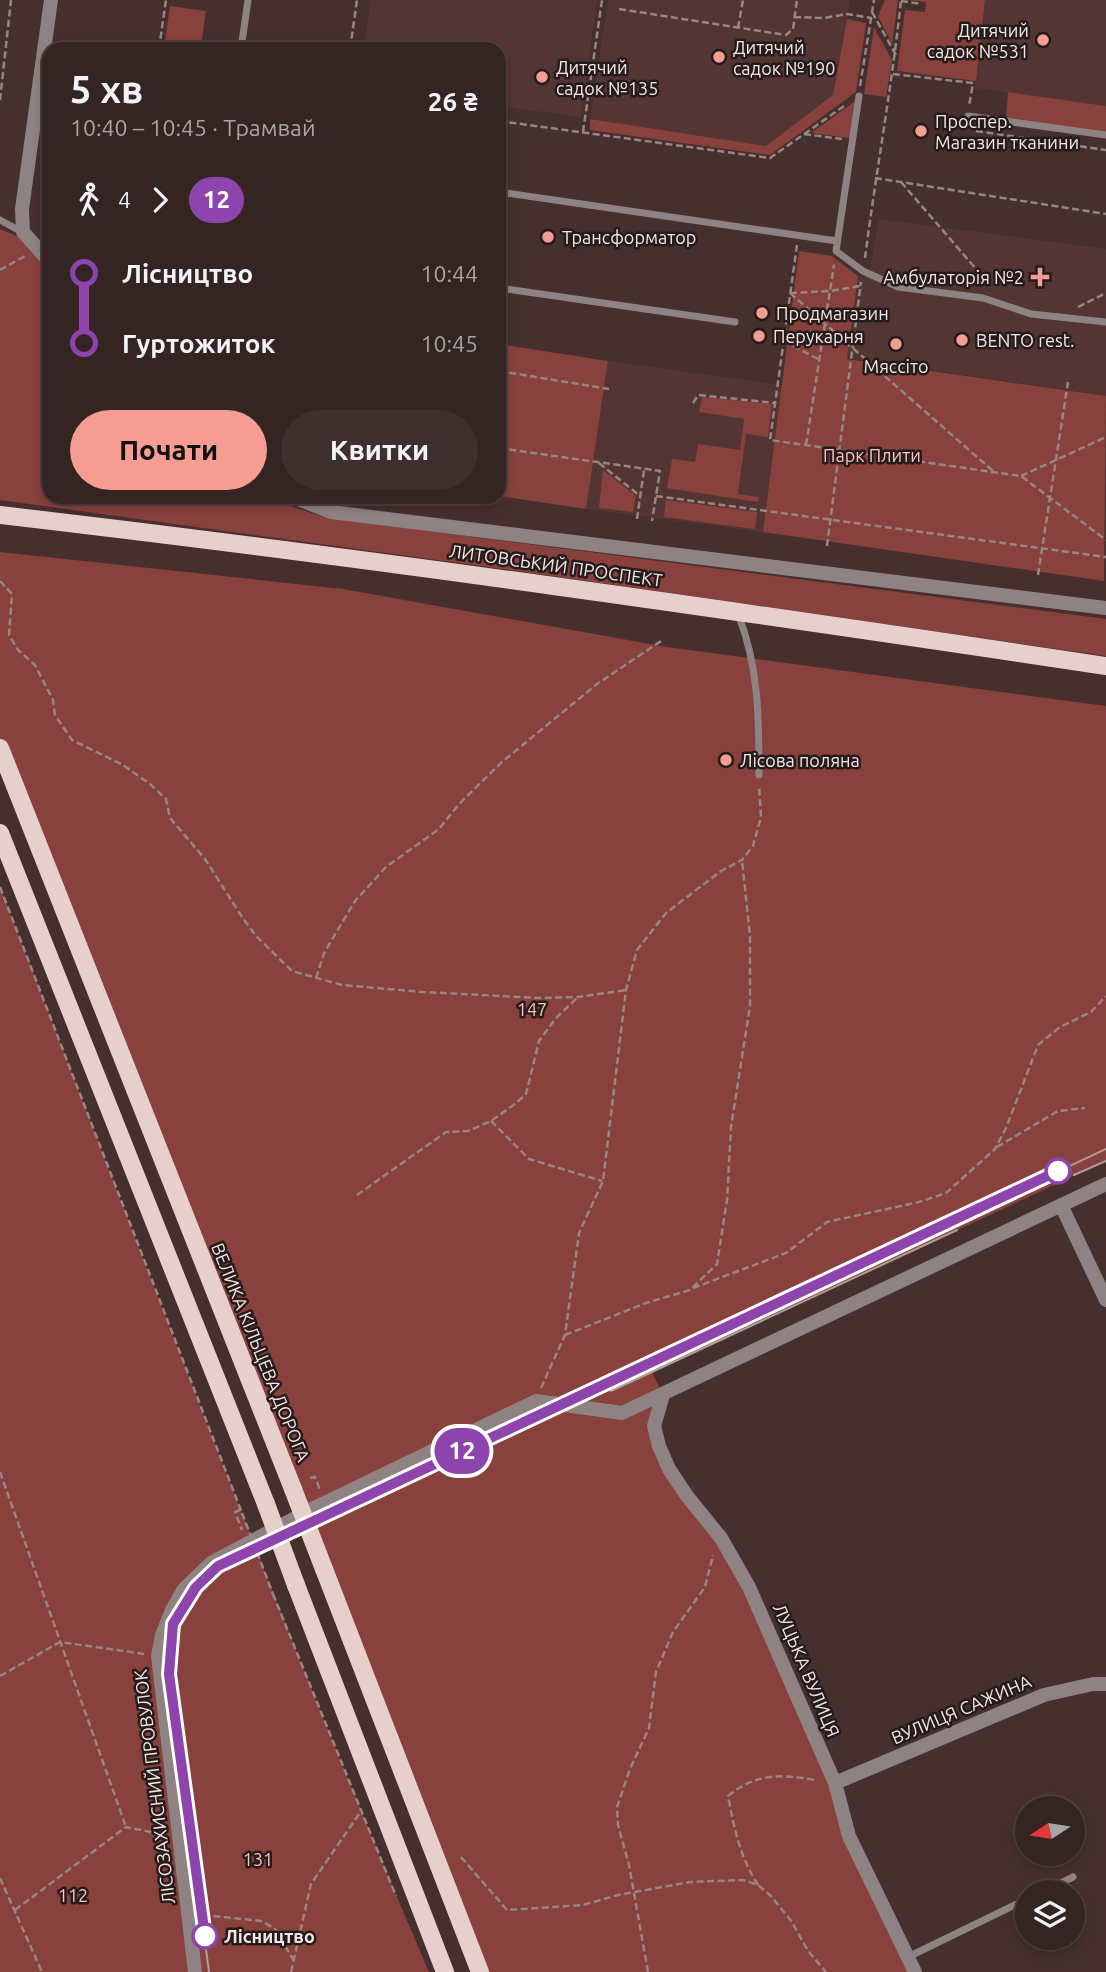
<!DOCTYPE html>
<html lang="uk">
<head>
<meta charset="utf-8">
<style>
  body { margin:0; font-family:Ubuntu,sans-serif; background:#3f302f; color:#f1f3f6; height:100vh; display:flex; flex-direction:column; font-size:26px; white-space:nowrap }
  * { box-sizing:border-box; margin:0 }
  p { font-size:23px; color:#a9a4a5 }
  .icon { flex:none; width:38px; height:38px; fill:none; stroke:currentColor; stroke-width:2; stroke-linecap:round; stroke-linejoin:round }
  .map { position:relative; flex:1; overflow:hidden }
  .drawer { position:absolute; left:42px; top:42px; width:464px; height:462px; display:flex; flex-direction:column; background:#342422; border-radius:21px; box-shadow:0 4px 10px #0003,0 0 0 2px #4e4140 }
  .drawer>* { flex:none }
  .badge { padding:0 14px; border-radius:23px; font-size:24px; line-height:46px }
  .needle { width:46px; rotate:258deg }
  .fabs { position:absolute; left:1015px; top:1796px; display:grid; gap:14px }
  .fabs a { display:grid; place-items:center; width:70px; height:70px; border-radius:50%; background:#342422; box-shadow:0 4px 10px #0003,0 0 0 2px #4e4140; font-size:35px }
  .map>.badge { position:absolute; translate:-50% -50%; box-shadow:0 0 0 4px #fff }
  .legs { display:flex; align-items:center; gap:10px; height:77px; padding:0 28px; font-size:23px }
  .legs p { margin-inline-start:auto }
  .headline { display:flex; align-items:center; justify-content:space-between; height:119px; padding:0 28px }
  h1 { font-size:38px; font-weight:700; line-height:52px }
  .primary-button { display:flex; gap:14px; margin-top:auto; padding:14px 28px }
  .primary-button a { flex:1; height:80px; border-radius:42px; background:#f59c93; color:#111; font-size:28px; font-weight:700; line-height:80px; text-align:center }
  .primary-button a+a { background:#3f302f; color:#f1f3f6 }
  ul { padding:0 28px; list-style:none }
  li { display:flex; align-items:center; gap:24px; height:70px; font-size:26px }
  li i { display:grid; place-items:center; width:10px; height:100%; margin:0 9px; background:currentColor }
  li i::after { content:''; width:18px; height:18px; margin:-9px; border:5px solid; border-radius:50%; background:#342422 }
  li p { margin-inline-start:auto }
  li:first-child i { background:linear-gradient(#0000 50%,currentColor 0) }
  li:last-child i { background:linear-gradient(currentColor 50%,#0000 0) }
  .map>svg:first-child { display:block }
  .built { fill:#533633 }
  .green { fill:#88413c }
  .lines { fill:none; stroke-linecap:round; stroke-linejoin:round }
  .path { stroke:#988684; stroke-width:2.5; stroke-dasharray:7 3.5; stroke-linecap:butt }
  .service { stroke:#8e8382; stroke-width:7 }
  .minor { stroke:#8e8382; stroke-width:14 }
  .primary { stroke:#e7cfcc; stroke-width:18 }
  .tram { stroke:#ae9d9b; stroke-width:2 }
  .path-bridge { stroke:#988684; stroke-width:2.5; stroke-dasharray:7 3.5; stroke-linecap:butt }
  .primary-bridge { stroke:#e7cfcc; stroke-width:18 }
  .line-1-casing { stroke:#fff; stroke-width:16 }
  .line-1 { stroke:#8e44ad; stroke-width:10 }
  .poi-dot { fill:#f59c93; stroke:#251b1a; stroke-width:2.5 }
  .stop-1-dot { fill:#fff; stroke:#8e44ad; stroke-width:3.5 }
  .labels { text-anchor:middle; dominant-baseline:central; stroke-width:5; stroke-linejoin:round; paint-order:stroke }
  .poi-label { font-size:18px; fill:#f4e6e4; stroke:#251b1a; text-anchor:start }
  .park-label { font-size:18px; fill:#fcc5bf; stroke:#251b1a }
  .street-label { font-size:18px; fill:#f4e6e4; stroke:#251b1a }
  .stop-label { font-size:18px; font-weight:bold; fill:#f4e6e4; stroke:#251b1a; text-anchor:start }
</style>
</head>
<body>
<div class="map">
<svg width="1106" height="1972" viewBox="0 0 1106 1972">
  <rect width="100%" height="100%" fill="#45302e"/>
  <!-- built -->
  <path class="built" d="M371 0H597L581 117 499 106V49H364Z
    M608 0H850L833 95 766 146 590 119Z
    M985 0H1106V106L975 88Z
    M879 219 1106 249V396L847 358 858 276 869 277Z
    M608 361 782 385 763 532 586 509Z"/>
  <!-- green -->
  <path class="green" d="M885 0H898L892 44 878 16Z
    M910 0H985L976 81 897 71 905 10 925 12 926 2Z
    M170 6 206 11 201 46 165 41Z
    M847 19 866 23 856 92 770 155 590 130V119L766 146 833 95Z
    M874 27 892 60 886 97 864 94Z
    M1008 92 1106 106V132L1006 118Z
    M857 100 850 138 811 133Z
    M0 229 17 236 49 268V497H281L293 507 327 518 1106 619V656L553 576 0 500Z
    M799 251 832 256 858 276 847 359 1106 396 1104 581 763 532Z
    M499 344 608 361 586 509 499 496Z
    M702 397 772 404 768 437 746 434 738 494 759 497 758 502 667 488 672 459 695 462 698 444 740 450 744 419 699 412Z
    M603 470 636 496 633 512 599 508Z
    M666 500 757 512 755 529 664 517Z
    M0 552 343 589 667 647 1106 706V1161L652 1372 663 1395 659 1446 749 1587 849 1836 915 1972H480L0 748Z
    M0 887C141 1249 276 1615 429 1972H0Z"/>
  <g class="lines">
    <!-- path -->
    <path class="path" d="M901 1 921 4
      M619 9 786 35 793 29 797 0
      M872 12 896 55
      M794 17 824 18 847 14 871 18
      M738 28 743 0
      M159 49 166 0
      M350 49 357 0
      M893 74 973 83 969 106
      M860 86 874 0
      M0 100 11 0
      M499 121 770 158 847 104
      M976 131 1106 150
      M583 132 602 0
      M804 134 842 139
      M875 178 1106 214
      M901 182 983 277
      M797 245 770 440 1021 476 1106 540
      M865 258C876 172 892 86 901 0
      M0 270 25 256
      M790 293 993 471
      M790 293 830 291 860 286
      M1078 307 1106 293
      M784 341 818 359
      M499 371 609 389
      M693 403 698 395 775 403
      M806 445 834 265
      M499 448 660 471 652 521
      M599 463 640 496
      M1021 476 1106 437
      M656 496 1106 557
      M637 519 644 470
      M827 546 861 282
      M1038 575 1068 382
      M0 581 12 594 9 635 18 650 35 665 53 700 55 715 72 740 123 765 150 784 166 799 170 818 205 859 242 917 256 936 292 971 342 985 423 992 540 998 578 997 626 990
      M0 887 242 1513
      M316 978 324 953 355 901 386 867 439 829 459 804 502 762 597 684 664 639
      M491 1121 529 1159 602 1181
      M997 1147 1058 1111 1085 1108
      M357 1195 446 1132 468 1131 491 1121 515 1104 526 1094 539 1041 556 1018 578 997
      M693 1288 786 1253 827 1222 919 1202 946 1193 995 1149 1006 1128 1038 1045 1060 1027 1091 1012 1106 996
      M565 1335 646 1303 690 1290 717 1264 727 1200 731 1127 750 1006V936L742 860
      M541 1388 565 1335 579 1233 603 1181 626 990 637 950 666 913 721 871 742 860 753 846 761 817 759 785
      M0 1472 126 1827
      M310 1478 315 1477 320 1490
      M240 1510 235 1512 242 1530
      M273 1594 396 1896
      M0 1676 60 1642 144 1654
      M461 1857 507 1910 583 1905 618 1895 690 1882 743 1880 758 1885 771 1896 792 1922 808 1951 826 1972
      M0 1878 42 1972
      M758 1885C740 1857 734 1828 728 1796 756 1773 781 1774 816 1780
      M15 1910 126 1827 165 1835
      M203 1915 262 1921 275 1929 294 1961
      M291 1972 311 1884 359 1814
      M648 1972 629 1865 618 1825 617 1807 630 1769 649 1728 656 1672 673 1632 705 1587 713 1555"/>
    <!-- service -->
    <path class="service" d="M241 49 248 0
      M859 96 836 251 863 271 898 287 983 298 1031 314 1106 322
      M968 116 1106 135
      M499 192 837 241
      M0 220 22 232
      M499 288 735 322
      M738 614C759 666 759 720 759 775
      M1043 1892 1073 1877
      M908 1957 1027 1899"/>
    <!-- minor -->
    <path class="minor" d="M49 261 23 232 22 209 51 0
      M293 497 331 512 1106 608
      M1061 1205 1106 1300
      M663 1395 654 1426 659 1446 669 1469 687 1496 721 1538 749 1587 835 1783 849 1836 915 1972
      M835 1783 1044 1695 1093 1684H1106
      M195 1972 158 1656 162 1635 172 1610 184 1589 211 1563 314 1508 536 1401 622 1413 1106 1184"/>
    <!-- primary -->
    <path class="primary" d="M0 515C370 558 738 611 1106 666
      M0 748 293 1489
      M0 833 266 1504
      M324 1569 480 1972
      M296 1585 445 1972"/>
    <!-- tram -->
    <path class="tram" d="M1074 1175 1106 1161
      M611 1391 957 1230
      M209 1972 169 1674 173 1624 196 1587 218 1566 1106 1149"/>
    <!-- path-bridge -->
    <path class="path-bridge" d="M242 1513 273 1594"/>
    <!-- primary-bridge -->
    <path class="primary-bridge" d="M293 1489 324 1569
      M266 1504 296 1585"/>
  </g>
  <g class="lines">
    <!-- line-1 casing -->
    <g class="line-1-casing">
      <path id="line-1" d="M205 1936 169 1674 173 1624 196 1587 218 1566 1058 1171"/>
    </g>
    <!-- line-1 -->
    <use href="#line-1" class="line-1"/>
  </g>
  <!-- markers -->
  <g class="poi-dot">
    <circle cx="1043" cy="40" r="7"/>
    <circle cx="719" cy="57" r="7"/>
    <circle cx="542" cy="77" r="7"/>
    <circle cx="921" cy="131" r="7"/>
    <circle cx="548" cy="237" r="7"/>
    <path d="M1036.5 266.5h7v7h7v7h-7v7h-7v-7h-7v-7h7z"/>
    <circle cx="762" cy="313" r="7"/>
    <circle cx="759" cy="336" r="7"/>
    <circle cx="962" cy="340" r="7"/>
    <circle cx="896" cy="344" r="7"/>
    <circle cx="726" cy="760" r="7"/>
  </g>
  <g class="stop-1-dot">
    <circle cx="1058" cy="1171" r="12"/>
    <circle cx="205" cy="1936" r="12"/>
  </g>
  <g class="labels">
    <!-- poi labels -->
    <g class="poi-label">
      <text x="1029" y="30" text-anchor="end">Дитячий<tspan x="1029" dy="21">садок №531</tspan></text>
      <text x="733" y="47">Дитячий<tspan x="733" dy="21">садок №190</tspan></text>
      <text x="556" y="67">Дитячий<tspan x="556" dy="21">садок №135</tspan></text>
      <text x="935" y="121">Проспер.<tspan x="935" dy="21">Магазин тканини</tspan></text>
      <text x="562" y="237">Трансформатор</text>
      <text x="1024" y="277" text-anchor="end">Амбулаторія №2</text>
      <text x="776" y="313">Продмагазин</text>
      <text x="773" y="336">Перукарня</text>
      <text x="976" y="340">BENTO rest.</text>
      <text x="896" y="366" text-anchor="middle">Мяссіто</text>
      <text x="740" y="760">Лісова поляна</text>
    </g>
    <!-- park labels -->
    <g class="park-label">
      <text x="872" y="455">Парк Плити</text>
      <text x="532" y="1009">147</text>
      <text x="258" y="1859">131</text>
      <text x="73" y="1895">112</text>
    </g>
    <!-- street labels -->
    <g class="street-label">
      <text transform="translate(556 565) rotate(8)">ЛИТОВСЬКИЙ ПРОСПЕКТ</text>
      <text transform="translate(261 1352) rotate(68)">ВЕЛИКА КІЛЬЦЕВА ДОРОГА</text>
      <text transform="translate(807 1670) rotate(67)">ЛУЦЬКА ВУЛИЦЯ</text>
      <text transform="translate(961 1709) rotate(-23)">ВУЛИЦЯ САЖИНА</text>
      <text transform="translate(154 1787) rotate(-97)">ЛІСОЗАХИСНИЙ ПРОВУЛОК</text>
    </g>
    <!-- stop labels -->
    <g class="stop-label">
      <text x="224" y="1936">Лісництво</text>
    </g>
  </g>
</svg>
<div class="fabs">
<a><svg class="needle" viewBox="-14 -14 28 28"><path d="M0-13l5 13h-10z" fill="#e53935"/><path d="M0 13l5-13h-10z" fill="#a9a4a5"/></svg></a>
<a><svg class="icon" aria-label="layers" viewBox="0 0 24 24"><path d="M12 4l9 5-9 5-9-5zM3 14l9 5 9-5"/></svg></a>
</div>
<b class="badge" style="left:462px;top:1451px;background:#8e44ad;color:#fff">12</b>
<section class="drawer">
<div class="headline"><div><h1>5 хв</h1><p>10:40 – 10:45 · Трамвай</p></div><b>26 ₴</b></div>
<div class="legs"><svg class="icon" aria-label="walk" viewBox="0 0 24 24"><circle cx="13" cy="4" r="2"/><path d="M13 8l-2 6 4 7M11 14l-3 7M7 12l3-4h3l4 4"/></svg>4<svg class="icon" aria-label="forward" viewBox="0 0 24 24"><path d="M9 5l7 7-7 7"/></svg><b class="badge" style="background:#8e44ad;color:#fff">12</b></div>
<ul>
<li><i style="color:#8e44ad"></i><b>Лісництво</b><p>10:44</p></li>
<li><i style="color:#8e44ad"></i><b>Гуртожиток</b><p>10:45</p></li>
</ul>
<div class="primary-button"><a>Почати</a><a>Квитки</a></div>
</section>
</div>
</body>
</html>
